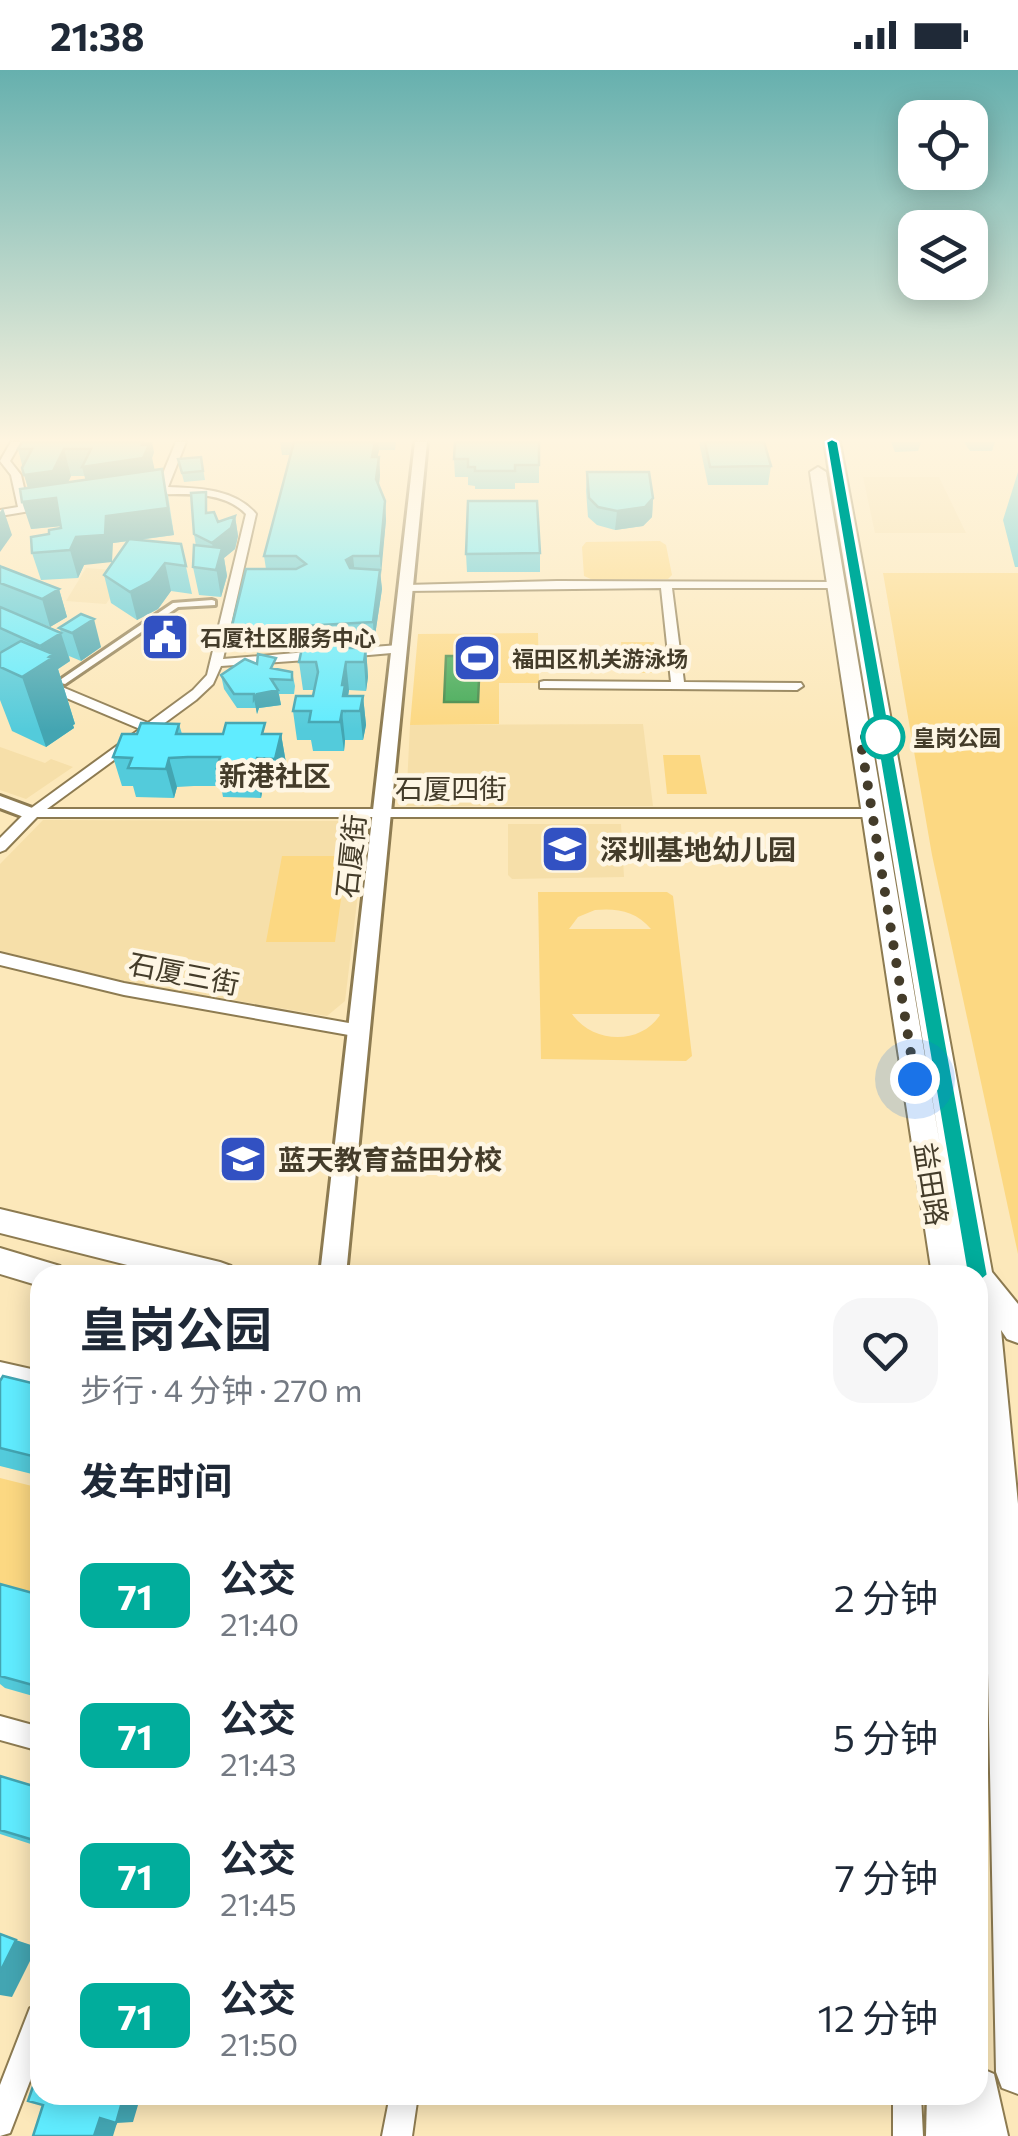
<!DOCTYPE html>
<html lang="zh">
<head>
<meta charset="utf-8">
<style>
  body { margin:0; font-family:Commissioner,"Noto Sans SC",sans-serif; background:#f6f6f7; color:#1f2937; height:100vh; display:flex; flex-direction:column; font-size:38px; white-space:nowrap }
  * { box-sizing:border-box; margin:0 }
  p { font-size:32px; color:#747a83 }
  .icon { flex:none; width:55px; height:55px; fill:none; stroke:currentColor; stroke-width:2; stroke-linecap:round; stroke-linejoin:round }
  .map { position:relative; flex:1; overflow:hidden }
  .panel { position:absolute; left:30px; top:1195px; width:958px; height:840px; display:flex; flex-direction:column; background:#fff; border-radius:30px; box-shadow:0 5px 25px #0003 }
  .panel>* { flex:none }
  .badge { padding:0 20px; border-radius:15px; font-size:35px; line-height:65px }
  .tools { position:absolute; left:898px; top:30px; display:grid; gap:20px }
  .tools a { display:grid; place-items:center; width:90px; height:90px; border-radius:20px; background:#fff; box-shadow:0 5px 25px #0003; font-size:50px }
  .you { position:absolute; width:50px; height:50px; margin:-25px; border:8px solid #fff; border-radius:50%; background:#1a73e8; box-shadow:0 0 0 15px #1a73e833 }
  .map>.badge { position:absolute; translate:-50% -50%; box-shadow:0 0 0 5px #fff }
  h2 { padding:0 50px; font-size:38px; line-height:90px }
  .round { display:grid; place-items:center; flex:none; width:105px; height:105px; border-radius:30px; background:#f6f6f7 }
  .headline { display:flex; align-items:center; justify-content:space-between; height:170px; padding:0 50px }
  h1 { font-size:48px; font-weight:700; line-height:75px }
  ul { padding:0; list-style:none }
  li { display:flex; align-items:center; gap:30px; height:140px; padding:0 50px }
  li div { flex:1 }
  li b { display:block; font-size:38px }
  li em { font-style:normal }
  li .badge { min-width:110px; font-weight:700; text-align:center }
  .status { display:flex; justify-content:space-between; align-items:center; height:70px; padding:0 50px; background:#fff; direction:ltr }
  .status svg { height:28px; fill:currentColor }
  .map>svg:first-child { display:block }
  .built { fill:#f6dfa9 }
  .green { fill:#fcd882; fill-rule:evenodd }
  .water { fill:#43aa57; stroke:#43894a; stroke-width:2.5 }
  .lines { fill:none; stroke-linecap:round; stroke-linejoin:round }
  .pedestrian-casing { stroke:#8d7b51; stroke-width:6 }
  .minor-casing { stroke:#8d7b51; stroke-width:4 }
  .tertiary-casing { stroke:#8d7b51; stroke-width:6 }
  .secondary-casing { stroke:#8d7b51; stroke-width:5 }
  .primary-casing { stroke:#8d7b51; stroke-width:4 }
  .pedestrian { fill:#fff; fill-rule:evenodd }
  .minor { fill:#fff; fill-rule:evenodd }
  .tertiary { fill:#fff; fill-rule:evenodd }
  .secondary { fill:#fff; fill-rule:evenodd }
  .primary { fill:#fff; fill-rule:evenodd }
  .wall { fill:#53cbdb; fill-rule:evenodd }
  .shaded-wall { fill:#43a5b2 }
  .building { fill:#60ecff; stroke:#43a5b2; stroke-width:2.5 }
  .line { fill:#01ad9c; stroke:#fff; stroke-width:2.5 }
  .walk { stroke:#443c2a; stroke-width:10; stroke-dasharray:0 18 }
  .stop-dot { fill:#fff; stroke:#01ad9c; stroke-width:5 }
  .labels { text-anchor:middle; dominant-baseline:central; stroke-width:9; stroke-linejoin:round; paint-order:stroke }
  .far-poi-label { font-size:22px; font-weight:bold; fill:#443c2a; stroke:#fef6e4; text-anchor:start }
  .far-stop-label { font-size:22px; font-weight:bold; fill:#443c2a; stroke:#fef6e4; text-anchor:start }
  .far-quarter-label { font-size:28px; font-weight:bold; fill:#443c2a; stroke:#fef6e4 }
  .street-label { font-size:28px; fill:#443c2a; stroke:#fef6e4 }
  .poi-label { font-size:28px; font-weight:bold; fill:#443c2a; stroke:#fef6e4; text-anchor:start }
</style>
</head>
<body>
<div class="status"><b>21:38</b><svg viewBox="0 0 49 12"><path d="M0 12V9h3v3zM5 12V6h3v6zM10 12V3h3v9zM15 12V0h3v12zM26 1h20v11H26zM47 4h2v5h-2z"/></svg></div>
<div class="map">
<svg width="1018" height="2066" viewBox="0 0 1018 2066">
  <rect width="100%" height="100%" fill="#fce8ba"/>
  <!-- built -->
  <path class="built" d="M863 407H939L966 463H875Z
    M86 498 129 501 106 534 66 531Z
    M643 654 653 736H406L410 655Z
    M0 677 45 693 51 689 73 697 26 729 0 720Z
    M43 750 354 751 366 758 345 931 327 946 136 914 0 881V794Z
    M508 754H621L624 807 512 809 508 805Z"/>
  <!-- green -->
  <path class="green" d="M660 471 666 475 672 505 668 509 593 510 584 506 582 477 586 472Z
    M883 503H1018V1184L932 785Z
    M538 563 539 613H499V654L410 655 418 564Z
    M621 572H654L658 603H624Z
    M663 685H700L707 724H667Z
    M282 786H347L335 872H266Z
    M538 822H667L673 826 692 986 686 991 541 989ZM595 840C617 838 636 841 651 859H569L578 847ZM572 944H659L660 945C640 976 592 973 572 944Z
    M0 1408 40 1418V1525L0 1514Z"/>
  <!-- water -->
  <path class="water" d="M446 586H480L478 632H444Z"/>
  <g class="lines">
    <!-- pedestrian casing -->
    <g class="pedestrian-casing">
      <path id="pedestrian" d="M212 530 215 531V535L178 537 65 614 57 612 173 533Z"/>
    </g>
    <!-- minor casing -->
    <g class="minor-casing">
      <path id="minor" d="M11 372H21L10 391 21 405 28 435 48 434V438L0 446V440L18 437 11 405 0 391Z
        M176 372H186L168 417C199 418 235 419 256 444L223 589 320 581 326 585 320 589 221 596 213 614 196 630 47 739H873L880 743 873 747H37L5 780 0 782V768L23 745 24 740 30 739 140 659 0 600V591L148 653 193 620 207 605 246 444C220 417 174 426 140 424V420L157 418Z
        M557 511 836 512 842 515 836 518H672L684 612 801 613 803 616 797 620 540 618V612L544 611 671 612 661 518 406 521 400 518 406 515Z
        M399 575 405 579 403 582 346 587 340 583 346 579Z
        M0 883 124 913 360 955 368 961 360 967 124 925 0 895Z
        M0 1292 40 1301V1321L0 1310Z
        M0 1646 40 1657V1681L0 1670Z
        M40 1934V1985L10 2063 0 2066V2015L30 1938Z
        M390 2025H418L412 2066H382Z
        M893 2025H921L923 2066H893Z"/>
    </g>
    <!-- tertiary casing -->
    <g class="tertiary-casing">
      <path id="tertiary" d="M415 372H427L346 1205H320Z
        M0 726 35 739 38 743 29 749 0 738Z"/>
    </g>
    <!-- secondary casing -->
    <g class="secondary-casing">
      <path id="secondary" d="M927 2025H969L968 2066H926Z"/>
    </g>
    <!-- primary casing -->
    <g class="primary-casing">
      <path id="primary" d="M824 372H840L992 1202 1018 1234V1273L1007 1269 1001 1260 1018 1434V2024L1002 2018 996 2002 986 1503 978 1345V1205H932L810 402 818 397 826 402 940 1075Z
        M0 1139 220 1192 231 1196 235 1205H167L0 1163Z
        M0 1178 60 1196 64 1205H40V1216L0 1204Z
        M978 1997 994 2004 1008 2066H962L956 2025H978Z"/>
    </g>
    <!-- pedestrian -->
    <use href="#pedestrian" class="pedestrian"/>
    <!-- minor -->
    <use href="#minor" class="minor"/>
    <!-- tertiary -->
    <use href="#tertiary" class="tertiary"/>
    <!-- secondary -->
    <use href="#secondary" class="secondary"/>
    <!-- primary -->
    <use href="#primary" class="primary"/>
  </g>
  <!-- wall -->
  <path class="wall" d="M22 372 154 382 152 388 154 400 168 425 174 465 139 470 181 474 192 524 171 521 158 539 137 550 111 533 104 505 128 471 113 473 84 495 78 508 41 510 32 483 49 464 61 458 60 456 31 459 28 418 18 379ZM71 406H85L86 409 68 412Z
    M280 372H396L395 380H379L377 387H379L380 405 379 416 385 431 386 450 380 505 382 519 374 572 350 573V578H366L368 607 366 621 349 620 348 626H363L366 655 363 670H345L344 681H313L311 670H297L293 641 313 626 314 620H303L299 592 318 578 319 575 235 580 231 560 266 499 264 486 290 385H282Z
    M539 372V413H515V419H475V416L468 415V407H455L454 389Z
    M699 372H764L771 396 768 415H708Z
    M891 372H921L918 381 895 382Z
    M964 372H995L992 381H970Z
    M201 387 205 410 184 412 178 389Z
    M587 402 653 428 652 447 643 456 615 460 597 455 588 447 586 420Z
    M1018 402V497H1015L1003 450Z
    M210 443 218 452 235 446 238 466 235 479 224 488 227 506 221 527 199 525 193 497 196 476 194 464Z
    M540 483V502H467L466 484Z
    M0 496 59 519 67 547 50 557 13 543 61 562 59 558 81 544 101 577 81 591 69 586 70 591 58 599 75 654 73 655 74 658 46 677 12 661 0 630V583L2 582 0 581Z
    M257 594 292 602 295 616 294 624H279L281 635 259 638 257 644 256 638H237L224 619 221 605Z
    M179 654 182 664H281L286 693 280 718 263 717 261 728 223 727 221 716H194L177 717 174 728 136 727 133 716H122L113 687 137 664Z
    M0 1311 40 1315V1406L0 1396Z
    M0 1514 40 1525V1628L5 1618 0 1614Z
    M0 1706 40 1718V1777L0 1764Z"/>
  <!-- shaded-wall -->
  <path class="shaded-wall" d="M143 372H152L154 382 152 388 155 401 89 423 82 397 142 375Z
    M375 372H378L379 380 374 405 372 387Z
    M64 379 71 406 61 428 63 456 31 459 22 432 32 431 24 405Z
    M379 387 380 405 377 428 376 409Z
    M162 399 174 465 113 473 112 492 84 495 78 508 70 480 76 467 106 446Z
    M653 428 652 447 643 456 615 460 617 441Z
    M385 431 386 450 381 505 380 486Z
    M3 438 12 465 0 482V442Z
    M235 446 238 466 235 479 224 488 227 506 221 527 212 473Z
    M353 486 355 505 346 490Z
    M165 493 171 521 158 539 137 550 130 522Z
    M380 500 382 519 374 572 373 552Z
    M59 519 67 547 50 557 42 529Z
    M94 549 101 577 81 591 72 563Z
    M61 563 70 591 58 599 75 654 73 655 74 658 46 677 22 607 45 593 40 576Z
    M366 578 368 607 366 621 364 592Z
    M346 592 349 620 345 644 342 615Z
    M278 620 281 635 259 638 257 644 254 629 257 624Z
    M363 626 366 655 363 670 360 641Z
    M342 641 345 670 344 681 340 652Z
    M281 664 286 693 280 718 275 689Z
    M169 688 177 717 174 728 166 699Z
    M257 688 263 717 261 728 255 699Z
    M16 1870 37 1877 12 1927 0 1925V1902Z
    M124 2025H141L133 2052 117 2053 113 2066H94L100 2048Z"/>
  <!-- building -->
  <path class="building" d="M22 372H143L142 375H149L143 388 82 397 91 379H64L53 401 24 405 22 398 32 379H18Z
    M294 372H375L372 387H379L376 409 385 431 380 486H353L346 490 350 498 380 500 373 552 231 560 246 499H296L306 494 296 486H264Z
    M455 372H539V395H515V401H475V397H468V389H454Z
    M705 372H764L771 396 710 397Z
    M201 387 203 401 182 403 178 389Z
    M162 399 168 438 106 446 105 465 76 467 70 480 32 483 31 467 49 464V460L61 458 56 428 22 432 20 419Z
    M587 402H649L653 428 645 437 617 441 598 437 589 428Z
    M206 422V443L214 442 218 452 235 446 231 458 212 473 194 464 191 423Z
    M468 431H537L540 483 466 484Z
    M129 469 181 474 186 496 165 493 151 511 130 522 104 505Z
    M194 475 222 478 216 500 193 497Z
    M0 496 2 497 59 519 42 529 0 513Z
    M0 537 61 563 40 576 0 558Z
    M81 544 94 549 72 563 59 558Z
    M320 568H349L347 578H366L364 592H346L342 615H345L343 626H363L360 641H342L340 652H309L311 641H293L296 626H313L318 602 316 592H299L302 578H318Z
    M21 571 53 584 49 587 52 588 22 607 0 597V583Z
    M258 584 276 588 271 598 292 602V610L271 609 278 620 257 624 254 629V624H234L221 605 245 589 257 594Z
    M141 653 179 654 176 664H223L226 653H265L262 664H281L275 689 257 688 255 699 217 698 220 687H188L169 688 166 699 128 698 132 688 113 687 122 664H137Z
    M3 1306 40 1315V1388L0 1378V1311Z
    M0 1514 40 1525V1617L0 1606Z
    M0 1706 40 1718V1772L0 1760Z
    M0 1864 16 1870 0 1902Z
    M40 1996V2025H124L116 2053 100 2048 94 2066H33L43 2035 28 2031Z"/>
  <!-- sky -->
  <linearGradient id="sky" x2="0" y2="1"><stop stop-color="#66b0ae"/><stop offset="0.56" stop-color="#fef5e0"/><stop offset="1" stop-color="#fef5e0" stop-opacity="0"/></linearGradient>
  <rect width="1018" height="661" fill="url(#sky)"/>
  <!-- line -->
  <path class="line" d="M832 369 838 372 988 1205 977 1214 967 1205 826 372Z"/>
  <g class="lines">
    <!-- walk -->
    <path class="walk" d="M883 667H860L915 1009"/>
  </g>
  <!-- icons -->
  <defs>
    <g id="civic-square" transform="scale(2.5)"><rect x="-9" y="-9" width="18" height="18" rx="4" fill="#3251c2" stroke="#fef6e4"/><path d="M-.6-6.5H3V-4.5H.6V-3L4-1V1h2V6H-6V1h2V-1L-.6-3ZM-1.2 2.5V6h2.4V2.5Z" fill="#fff"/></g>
    <g id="stadium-square" transform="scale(2.5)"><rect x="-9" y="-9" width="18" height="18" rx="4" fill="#3251c2" stroke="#fef6e4"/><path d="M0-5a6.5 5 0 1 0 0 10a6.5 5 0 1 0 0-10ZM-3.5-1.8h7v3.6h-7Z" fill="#fff"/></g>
    <g id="school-square" transform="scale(2.5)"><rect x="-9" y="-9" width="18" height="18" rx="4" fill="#3251c2" stroke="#fef6e4"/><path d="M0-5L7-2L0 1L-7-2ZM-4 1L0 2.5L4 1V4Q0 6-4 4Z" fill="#fff"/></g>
  </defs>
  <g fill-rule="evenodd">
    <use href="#civic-square" x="165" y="567"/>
    <use href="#stadium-square" x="477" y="588"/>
    <use href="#school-square" x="565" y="779"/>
    <use href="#school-square" x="243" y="1089"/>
  </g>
  <!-- markers -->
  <circle class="stop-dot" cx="883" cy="667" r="20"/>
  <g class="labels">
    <!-- far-poi labels -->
    <g class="far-poi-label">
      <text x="200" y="567">石厦社区服务中心</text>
      <text x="512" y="588">福田区机关游泳场</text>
    </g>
    <!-- far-stop labels -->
    <g class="far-stop-label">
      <text x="913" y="667">皇岗公园</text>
    </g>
    <!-- far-quarter labels -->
    <g class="far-quarter-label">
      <text x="275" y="705">新港社区</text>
    </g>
    <!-- street labels -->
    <g class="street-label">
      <text x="451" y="718">石厦四街</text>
      <text transform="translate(350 786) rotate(-84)">石厦街</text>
      <text transform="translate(184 903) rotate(11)">石厦三街</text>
      <text transform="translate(932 1114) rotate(81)">益田路</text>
    </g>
    <!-- poi labels -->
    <g class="poi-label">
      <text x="600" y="779">深圳基地幼儿园</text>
      <text x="278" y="1089">蓝天教育益田分校</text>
    </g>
  </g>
</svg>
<div class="tools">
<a><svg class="icon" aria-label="locate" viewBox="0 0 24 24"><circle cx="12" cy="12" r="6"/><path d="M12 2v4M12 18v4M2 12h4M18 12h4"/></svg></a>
<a><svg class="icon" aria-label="layers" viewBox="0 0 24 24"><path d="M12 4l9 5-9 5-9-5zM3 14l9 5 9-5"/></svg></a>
</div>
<div class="you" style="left:915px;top:1009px"></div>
<section class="panel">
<div class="headline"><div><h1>皇岗公园</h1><p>步行 · 4 分钟 · 270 m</p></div><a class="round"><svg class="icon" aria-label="heart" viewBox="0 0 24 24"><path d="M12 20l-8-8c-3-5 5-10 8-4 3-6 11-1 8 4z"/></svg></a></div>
<h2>发车时间</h2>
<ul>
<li><span class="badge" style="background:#01ad9c;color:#fff">71</span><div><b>公交</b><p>21:40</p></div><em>2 分钟</em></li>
<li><span class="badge" style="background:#01ad9c;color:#fff">71</span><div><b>公交</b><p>21:43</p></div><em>5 分钟</em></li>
<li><span class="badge" style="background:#01ad9c;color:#fff">71</span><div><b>公交</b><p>21:45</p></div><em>7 分钟</em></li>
<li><span class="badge" style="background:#01ad9c;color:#fff">71</span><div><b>公交</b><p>21:50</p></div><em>12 分钟</em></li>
</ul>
</section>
</div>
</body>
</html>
